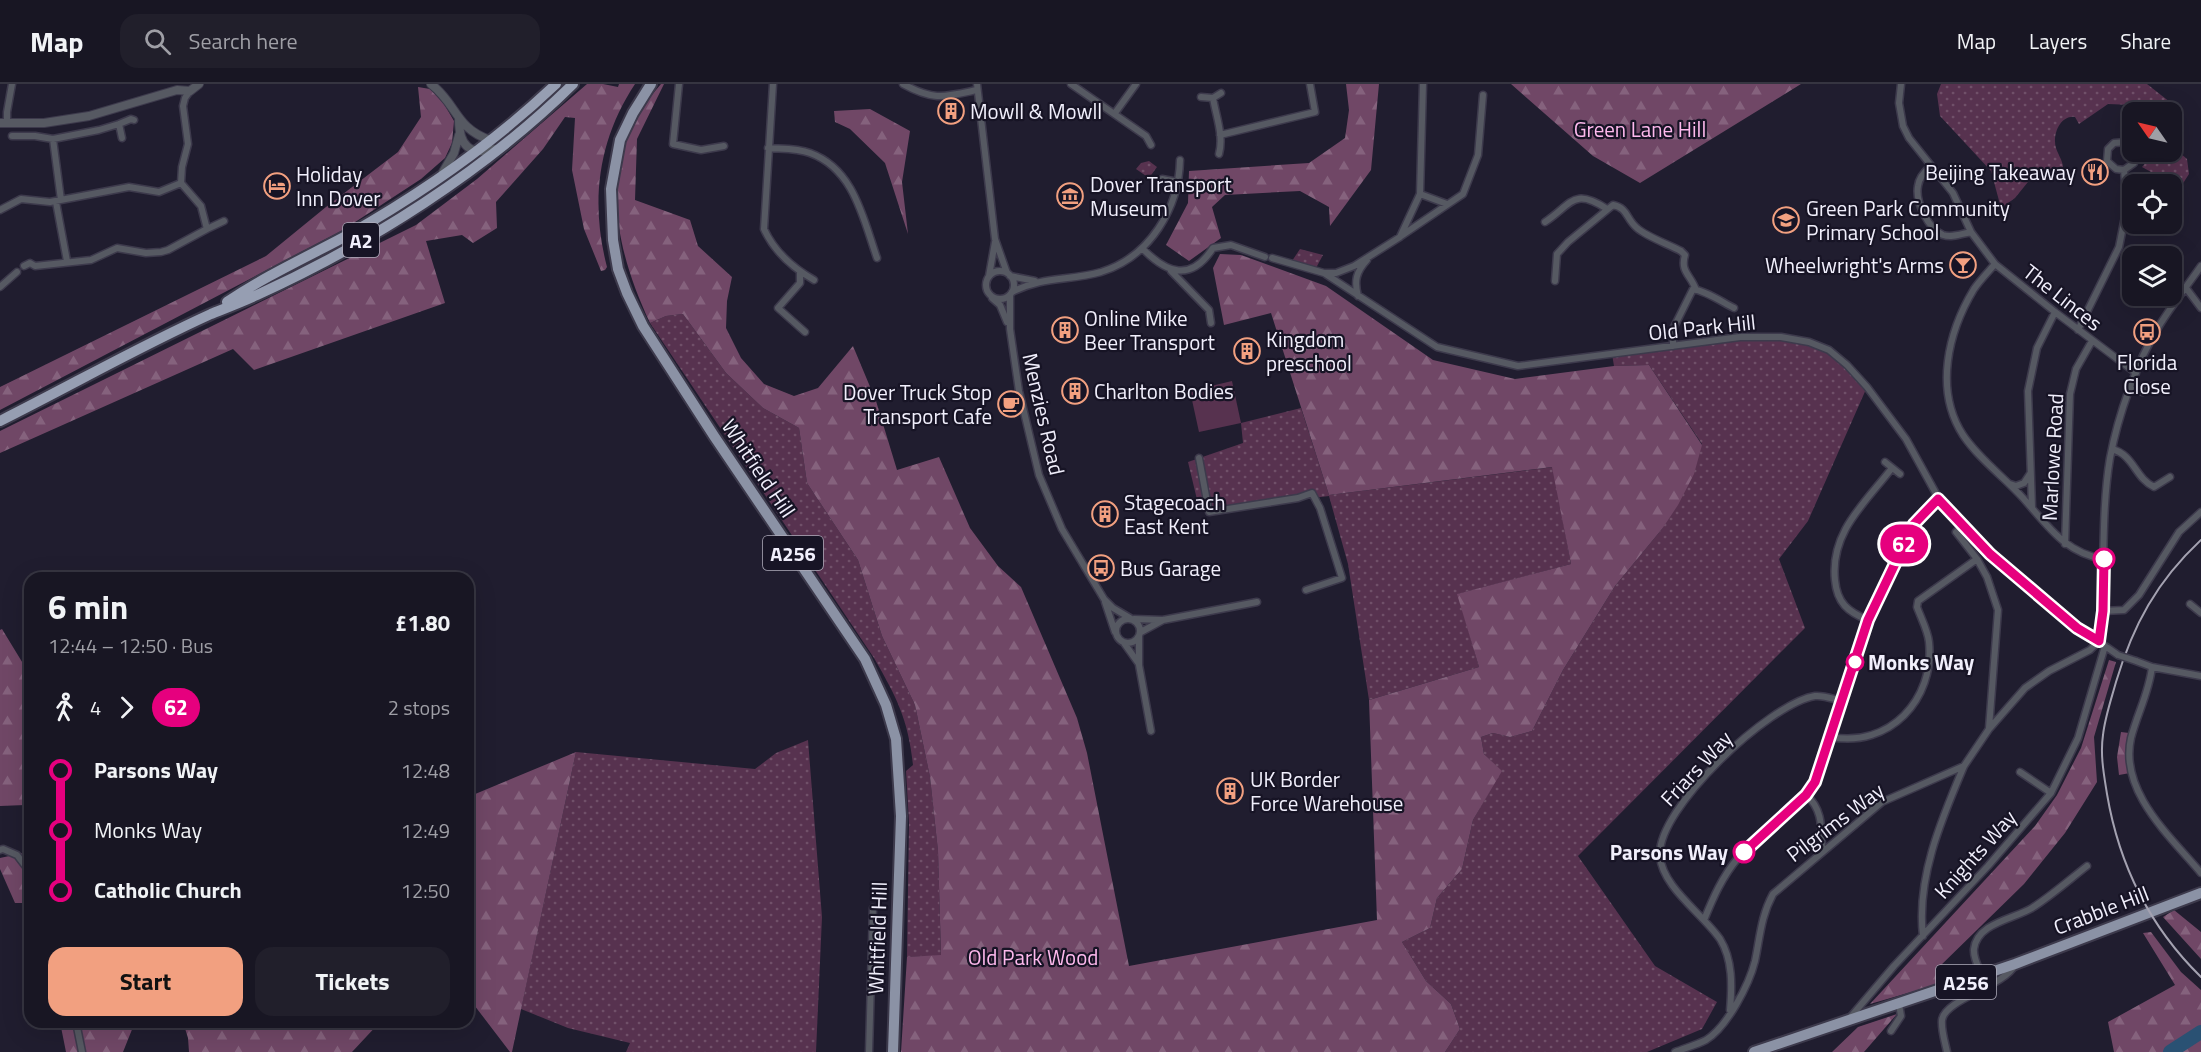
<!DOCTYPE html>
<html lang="en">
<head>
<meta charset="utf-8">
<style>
  body { margin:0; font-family:"Titillium Web",sans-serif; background:#211f2b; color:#f1f3f6; height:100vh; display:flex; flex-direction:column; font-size:22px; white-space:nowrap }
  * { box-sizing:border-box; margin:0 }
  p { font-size:20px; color:#9f9fa6 }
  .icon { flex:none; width:33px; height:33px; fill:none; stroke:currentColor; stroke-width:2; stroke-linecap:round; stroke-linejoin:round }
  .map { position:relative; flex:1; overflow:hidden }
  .sheet { position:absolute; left:24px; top:488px; width:450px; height:456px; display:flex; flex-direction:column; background:#181623; border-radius:18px; box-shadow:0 6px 24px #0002,0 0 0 2px #363541 }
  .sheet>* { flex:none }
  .badge { padding:0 12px; border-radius:20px; font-size:21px; line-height:39px }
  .needle { width:39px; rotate:304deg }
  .controls { position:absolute; left:2122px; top:18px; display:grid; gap:12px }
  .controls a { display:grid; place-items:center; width:60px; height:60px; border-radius:12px; background:#181623; box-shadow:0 6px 24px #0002,0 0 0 2px #363541; font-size:30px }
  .map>.badge { position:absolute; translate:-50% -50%; box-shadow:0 0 0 3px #fff }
  .legs { display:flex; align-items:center; gap:9px; height:66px; padding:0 24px; font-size:20px }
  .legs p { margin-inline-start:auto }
  .head { display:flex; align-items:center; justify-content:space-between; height:102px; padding:0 24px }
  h1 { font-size:33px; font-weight:700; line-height:45px }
  .action { display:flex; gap:12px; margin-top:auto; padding:12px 24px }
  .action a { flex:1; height:69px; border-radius:18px; background:#f2a080; color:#111; font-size:24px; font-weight:700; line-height:69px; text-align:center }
  .action a+a { background:#211f2b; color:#f1f3f6 }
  ul { padding:0 24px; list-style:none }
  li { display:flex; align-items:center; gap:21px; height:60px; font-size:22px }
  li i { display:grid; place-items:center; width:9px; height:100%; margin:0 8px; background:currentColor }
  li i::after { content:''; width:15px; height:15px; margin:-8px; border:4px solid; border-radius:50%; background:#181623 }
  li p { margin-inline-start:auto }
  li:first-child i { background:linear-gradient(#0000 50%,currentColor 0) }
  li:last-child i { background:linear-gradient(currentColor 50%,#0000 0) }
  header { display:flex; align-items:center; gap:36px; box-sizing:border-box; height:84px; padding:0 30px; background:#181623; border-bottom:2px solid #363541 }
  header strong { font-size:28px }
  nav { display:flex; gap:33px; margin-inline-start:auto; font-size:21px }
  .search { width:420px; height:54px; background:#211f2b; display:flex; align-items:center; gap:15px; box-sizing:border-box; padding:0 21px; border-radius:18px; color:#9f9fa6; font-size:22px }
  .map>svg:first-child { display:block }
  .grass { fill:url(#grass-dots) }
  .forest { fill:url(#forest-firs) }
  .pitch { fill:#57324f }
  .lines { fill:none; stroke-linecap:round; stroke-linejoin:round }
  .river { stroke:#2a5173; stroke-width:14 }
  .minor-casing { stroke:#3d3a4c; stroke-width:9 }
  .tertiary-casing { stroke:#3d3a4c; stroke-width:10 }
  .primary-casing { stroke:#3d3a4c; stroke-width:14 }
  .trunk-casing { stroke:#3d3a4c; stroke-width:14 }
  .minor { stroke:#565962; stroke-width:6 }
  .tertiary { stroke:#565962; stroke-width:8 }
  .primary { stroke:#8b92a5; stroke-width:10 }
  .trunk { stroke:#969eb2; stroke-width:10 }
  .rail { stroke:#a4a2b1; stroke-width:2 }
  .minor-bridge-casing { stroke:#3d3a4c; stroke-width:9; stroke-linecap:butt }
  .minor-bridge { stroke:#565962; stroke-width:6 }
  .line-1-casing { stroke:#fff; stroke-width:14 }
  .line-1 { stroke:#e6007e; stroke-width:9 }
  .stop-1-dot { fill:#fff; stroke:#e6007e; stroke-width:3 }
  .labels { text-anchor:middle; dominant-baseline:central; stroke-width:4.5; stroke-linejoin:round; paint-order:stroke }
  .shield { fill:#171425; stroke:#b0adbc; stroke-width:1.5 }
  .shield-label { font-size:20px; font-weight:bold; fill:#f1effc }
  .poi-label { font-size:21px; fill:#f1effc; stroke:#171425; text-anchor:start }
  .park-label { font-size:21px; fill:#feb9ed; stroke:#171425 }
  .street-label { font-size:21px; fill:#f1effc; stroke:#171425 }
  .stop-label { font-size:21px; font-weight:bold; fill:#f1effc; stroke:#171425; text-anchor:start }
</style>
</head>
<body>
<header>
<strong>Map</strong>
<div class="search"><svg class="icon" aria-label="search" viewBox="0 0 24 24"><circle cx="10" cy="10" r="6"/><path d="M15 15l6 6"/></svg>Search here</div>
<nav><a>Map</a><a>Layers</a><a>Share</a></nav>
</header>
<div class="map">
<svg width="2201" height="968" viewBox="0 0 2201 968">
  <defs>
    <pattern id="grass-dots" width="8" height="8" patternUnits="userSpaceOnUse" patternTransform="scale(1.5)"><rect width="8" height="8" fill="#57324f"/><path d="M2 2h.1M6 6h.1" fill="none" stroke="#705069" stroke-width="1.8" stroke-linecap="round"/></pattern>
    <pattern id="forest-firs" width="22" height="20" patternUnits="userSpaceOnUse" patternTransform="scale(1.5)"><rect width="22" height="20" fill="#704766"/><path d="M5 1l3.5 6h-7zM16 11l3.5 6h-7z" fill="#85627d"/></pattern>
  </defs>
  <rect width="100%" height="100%" fill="#201d2f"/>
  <!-- grass -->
  <path class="grass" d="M1941 0H2147L2175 22 2170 28H2143L2133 21 2108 20 2079 40 2075 33C2060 31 2052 51 2056 64 2059 73 2064 78 2063 87L2032 93 2015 114 2001 124 1991 87 1940 32 1937 10Z
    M2172 62 2187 75 2189 90 2180 104 2142 83 2155 68H2172Z
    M1149 77 1157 83 1149 94 1136 85 1141 79Z
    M1300 165 1323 171 1316 184 1292 177Z
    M683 230 726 289 763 324 799 344 807 399 858 476 882 552 915 621 930 693 938 767 941 872 907 873 909 739 906 687 913 681C908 635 897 614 874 574L650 239 666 232Z
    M1740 253H1781L1829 266 1867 303 1808 437 1779 475 1805 544 1578 772 1655 882 1717 918 1702 945 1647 968H1445L1460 945 1451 920 1426 897 1402 858 1430 844 1437 814 1462 785 1473 736 1501 687 1484 670 1481 653 1493 649 1510 653 1532 647 1563 586 1615 502 1662 445 1702 360 1649 281 1614 282 1612 270Z
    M1301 324 1329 411 1553 383 1571 480 1458 510 1479 583 1369 616 1348 480 1329 412 1200 428 1188 378 1243 359 1241 339Z
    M808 656 822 833 816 968H626L630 959 568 944 521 925 576 668 755 685 776 669Z"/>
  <!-- forest -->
  <path class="forest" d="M587 0H603L618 3 619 0H635C598 56 590 118 607 183L605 186 601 187 584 145 572 86 575 34 565 33 543 65 496 118 497 144 473 159 462 151 426 157 445 219 254 286 233 265 0 369V347L416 141 477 95Z
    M661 0H664L637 55 635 116 690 136 698 162 732 193 727 217 726 244 741 274 764 300 794 312 818 304 853 262 876 317 897 386 939 373 970 444 998 482 1021 503 1077 634 1087 669 1129 882 1377 836 1369 616 1479 583 1457 510 1571 480 1552 383 1329 411 1271 229 1224 241 1213 184 1220 170 1241 171 1326 202 1433 276 1515 295 1614 282 1649 281 1702 361 1694 390 1678 421 1662 445 1615 502 1563 586 1532 647 1510 653 1493 649 1481 653 1484 670 1502 687 1473 736 1462 785 1437 814 1430 844 1402 858 1426 897 1451 920 1460 945 1445 968H901L907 873 941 871 938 767 930 693 915 621 882 552 858 476 807 399 799 344 763 324 726 289 683 230 666 232 650 239C612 158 596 72 661 0Z
    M1346 0H1379L1371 86 1330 142 1329 123 1300 107 1225 111 1212 123 1221 154 1189 177 1166 161 1188 119 1189 87 1309 79 1345 54 1349 26Z
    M1511 0H1801L1640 99 1593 72Z
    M418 3 430 5 444 20 454 37 452 59 445 74 421 95 343 146 0 326V303L266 172 326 123 398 68 421 33Z
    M870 25 910 47 902 98 908 150 885 79 850 45 835 38 834 27Z
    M2 545 30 591V736L25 721 0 722V546Z
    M2109 576 2116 578 2094 653 2097 698 2065 749 2024 800 1937 885 1939 900 1870 920 2035 742 2057 711 2081 664Z
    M2121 648 2129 649 2126 675 2130 689 2119 691 2117 673Z
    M576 668 512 968H510L468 913V713Z
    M30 754V841L22 819H15L0 785V774L23 769Z
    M2174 826 2201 848V875L2163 833Z
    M2151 848 2181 888 2201 906V968H2114L2108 938 2175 901 2143 849Z
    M1897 930 1864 968H1832L1858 943Z
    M60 938H135L123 968H66Z
    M183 938H380L352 968H189L188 954Z"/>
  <!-- pitch -->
  <path class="pitch" d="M1232 297 1241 339 1199 348 1190 307Z"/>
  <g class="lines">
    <!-- river -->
    <path class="river" d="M2170 968 2201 948"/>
    <!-- minor casing -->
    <g class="minor-casing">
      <path id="minor" d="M679 0 673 60 701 66 724 62
        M773 0 764 145C774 167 793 184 814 196
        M903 0C934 17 944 13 977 6
        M977 0 995 155 1007 189
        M1071 0 1146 52 1151 61
        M1901 0 1899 19 1903 42 1909 54 1953 109 1971 148 1995 180 2055 228 2136 289
        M190 7 185 14 183 22 188 60 182 83 181 99 201 122 207 145 224 137
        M1201 13 1213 14 1221 9
        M1213 14C1216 32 1224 52 1219 70
        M1115 29 1136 0
        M7 39V28L12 0
        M119 40 122 54
        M1220 51 1315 28 1310 0
        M12 52H35L53 55 99 46 119 40 131 35 134 36
        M53 55 61 116
        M2133 63 2126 58 2114 59 2108 65 2107 77 2116 85 2124 86 2134 79 2135 68
        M768 64C781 65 797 64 810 69 854 85 863 134 877 174
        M1931 82C1925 87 1919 93 1918 102 1915 117 1928 145 1943 151 1952 154 1961 150 1971 148
        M1162 95 1178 98
        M1420 110 1447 120
        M56 118 67 177
        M0 126 21 115 50 118 129 103 159 108 181 99
        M1545 138C1572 120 1573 103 1607 125
        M1401 152 1463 110 1478 71 1483 11
        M1142 164C1167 190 1191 198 1213 164L1231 161 1265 173
        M1272 174 1324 189 1437 263 1518 282 1740 253H1781L1809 258 1829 266 1847 281 1867 303 1906 355 1939 415 1962 442 1990 470 2056 528 2118 571
        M1995 180C1988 188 1980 196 1974 205 1948 248 1934 306 1963 351 1979 375 2004 393 2023 414 2047 441 2066 470 2104 475
        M24 182 30 179 35 182 91 176 117 164 146 169 161 168 168 166 207 145
        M986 201a14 14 0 1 1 28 0a14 14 0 1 1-28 0Z
        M1171 187 1209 226 1211 239
        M800 188V199L778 224 805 248
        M1324 189H1336L1354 182 1400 153 1420 110 1423 0
        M989 192 995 158
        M1010 192 1035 197
        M1555 197 1557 170 1568 158 1613 121C1628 124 1626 135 1637 144 1647 153 1668 160 1681 167L1685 171C1680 188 1691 191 1696 206
        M0 203 17 188
        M2186 204 2201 224
        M1012 208C1043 192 1069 197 1101 188 1150 173 1179 124 1180 76
        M1010 212V245L1019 307 1039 391 1062 445 1104 515 1113 524 1130 534
        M1358 212C1354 197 1356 188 1367 176
        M992 214 1000 221 1007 238
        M2078 246 2119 163 2127 123 2124 86
        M1673 262V245L1693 205C1706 207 1722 218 1734 224
        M2130 305 2143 308 2154 301
        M2112 365C2134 371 2135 394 2154 403L2170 393
        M1199 374 1209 428 1298 414 1312 409 1320 424 1342 494 1306 506
        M1885 378 1900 390
        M2010 400 2016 402 2024 399 2030 390
        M2032 423 2028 307 2037 264 2055 228
        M1962 442 1956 448 1977 475 1987 493 1998 526 1989 644
        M2065 460 2070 310 2076 285 2092 257
        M1105 518 1115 548
        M2190 520 2201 529
        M2103 527 2124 526 2139 511 2179 448 2201 428
        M1116 547a12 12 0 1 1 24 0a12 12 0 1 1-24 0Z
        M1134 535 1163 536 1257 518
        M1868 536C1848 528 1837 519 1835 496 1830 448 1865 419 1892 384
        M1141 548 1163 536
        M1139 552V581L1151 647
        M2099 557C2106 497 2100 434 2110 374 2118 332 2136 279 2159 242 2172 221 2187 202 2201 182
        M1124 559 1139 580
        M2136 577 2152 583 2201 592
        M2152 583C2149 609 2137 630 2131 654 2119 708 2171 753 2201 789
        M1831 653C1889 664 1935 616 1929 558 1928 547 1921 534 1917 523L1918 517 1977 475
        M2020 688 2051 709
        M1806 711C1824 726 1821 746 1822 768
        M0 766 3 765 17 771 30 788
        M1704 836C1713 814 1722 793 1738 774 1761 747 1793 727 1815 698L1868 536 1914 440 1939 415
        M1923 852C1916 794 1942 734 1964 682
        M1982 892C1979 884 1973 874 1974 865 1977 839 2014 835 2032 824 2051 812 2069 796 2087 782
        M1730 926C1732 902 1733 876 1720 855 1703 830 1662 803 1660 772 1656 725 1770 619 1815 612 1824 611 1833 615 1842 617
        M1848 936 1894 882 1988 782 2051 709 2078 654 2105 562
        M76 938 82 968
        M1891 947 1901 932 1899 920
        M869 968 873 824
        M1675 968C1685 964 1696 961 1706 956 1727 943 1749 901 1755 877 1760 853 1761 832 1773 810L1882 718 1964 682 1989 645 2025 604 2049 587 2090 566 2099 557
        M1947 968C1945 958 1941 946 1942 936 1945 915 2003 903 2015 881"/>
    </g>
    <!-- tertiary casing -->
    <g class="tertiary-casing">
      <path id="tertiary" d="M431 0C457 20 455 44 490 56
        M459 36C459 62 470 72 495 65
        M0 39H44L89 32 177 6 190 7 199 0
        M443 88 454 69 459 51"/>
    </g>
    <!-- primary casing -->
    <g class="primary-casing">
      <path id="primary" d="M651 0 633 29 620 56 611 105 613 156 618 185 627 209 643 242 714 352 865 575 886 621 896 655 901 732 893 968
        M1754 968 2015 880 2201 809"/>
    </g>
    <!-- trunk casing -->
    <g class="trunk-casing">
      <path id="trunk" d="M227 218C265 192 307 173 348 151 422 109 494 59 556 0
        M0 337C70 302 140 262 211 230 226 224 242 218 257 211 369 160 485 87 573 0"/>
    </g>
    <!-- minor -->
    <use href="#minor" class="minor"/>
    <!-- tertiary -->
    <use href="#tertiary" class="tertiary"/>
    <!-- primary -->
    <use href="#primary" class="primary"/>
    <!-- trunk -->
    <use href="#trunk" class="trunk"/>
    <!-- rail -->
    <path class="rail" d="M2201 456C2157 497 2133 541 2116 598 2111 616 2105 633 2103 651 2100 671 2104 691 2107 710 2119 781 2149 842 2201 893"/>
    <!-- minor-bridge casing -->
    <g class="minor-bridge-casing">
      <path id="minor-bridge" d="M2118 571 2136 577"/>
    </g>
    <!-- minor-bridge -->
    <use href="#minor-bridge" class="minor-bridge"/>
  </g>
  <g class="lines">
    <!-- line-1 casing -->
    <g class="line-1-casing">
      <path id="line-1" d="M1744 768 1806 711 1815 698 1868 536 1914 440 1938 415 1990 470 2077 544 2099 557 2103 527 2104 475"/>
    </g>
    <!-- line-1 -->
    <use href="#line-1" class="line-1"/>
  </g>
  <!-- icons -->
  <defs>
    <g id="building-ring" transform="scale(1.35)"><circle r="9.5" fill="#171425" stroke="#f2a080" stroke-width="1.5"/><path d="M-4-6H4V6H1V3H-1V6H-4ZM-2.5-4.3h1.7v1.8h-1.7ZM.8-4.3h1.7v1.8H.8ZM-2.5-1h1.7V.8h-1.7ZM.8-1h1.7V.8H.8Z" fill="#f2a080"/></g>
    <g id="restaurant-ring" transform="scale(1.35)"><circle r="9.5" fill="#171425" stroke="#f2a080" stroke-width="1.5"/><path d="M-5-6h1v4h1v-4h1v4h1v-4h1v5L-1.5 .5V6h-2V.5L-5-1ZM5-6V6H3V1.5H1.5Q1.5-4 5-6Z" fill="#f2a080"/></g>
    <g id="hotel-ring" transform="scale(1.35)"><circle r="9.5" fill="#171425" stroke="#f2a080" stroke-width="1.5"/><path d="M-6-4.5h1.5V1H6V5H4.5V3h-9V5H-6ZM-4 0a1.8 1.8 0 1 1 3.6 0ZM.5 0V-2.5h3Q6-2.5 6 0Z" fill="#f2a080"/></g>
    <g id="museum-ring" transform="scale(1.35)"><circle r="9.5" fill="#171425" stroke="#f2a080" stroke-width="1.5"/><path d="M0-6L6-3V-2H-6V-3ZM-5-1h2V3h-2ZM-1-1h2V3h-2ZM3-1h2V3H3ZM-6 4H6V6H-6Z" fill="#f2a080"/></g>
    <g id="school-ring" transform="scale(1.35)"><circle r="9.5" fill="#171425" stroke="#f2a080" stroke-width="1.5"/><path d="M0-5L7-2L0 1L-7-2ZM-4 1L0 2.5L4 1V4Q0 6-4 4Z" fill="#f2a080"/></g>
    <g id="bar-ring" transform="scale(1.35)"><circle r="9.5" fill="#171425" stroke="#f2a080" stroke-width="1.5"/><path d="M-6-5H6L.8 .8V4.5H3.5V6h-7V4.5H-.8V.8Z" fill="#f2a080"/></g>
    <g id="bus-ring" transform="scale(1.35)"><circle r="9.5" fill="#171425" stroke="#f2a080" stroke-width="1.5"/><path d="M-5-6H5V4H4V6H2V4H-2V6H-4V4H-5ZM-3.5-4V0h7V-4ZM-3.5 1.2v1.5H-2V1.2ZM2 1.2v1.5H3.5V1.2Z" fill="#f2a080"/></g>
    <g id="cafe-ring" transform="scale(1.35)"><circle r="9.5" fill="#171425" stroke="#f2a080" stroke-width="1.5"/><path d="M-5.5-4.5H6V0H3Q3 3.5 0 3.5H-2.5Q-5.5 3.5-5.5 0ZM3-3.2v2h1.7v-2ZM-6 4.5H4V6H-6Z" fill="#f2a080"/></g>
  </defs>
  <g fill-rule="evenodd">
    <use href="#building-ring" x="951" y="27"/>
    <use href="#restaurant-ring" x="2095" y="88"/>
    <use href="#hotel-ring" x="277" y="102"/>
    <use href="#museum-ring" x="1070" y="112"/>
    <use href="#school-ring" x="1786" y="136"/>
    <use href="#bar-ring" x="1963" y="181"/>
    <use href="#building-ring" x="1065" y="246"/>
    <use href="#bus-ring" x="2147" y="248"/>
    <use href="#building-ring" x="1247" y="267"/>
    <use href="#building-ring" x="1075" y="307"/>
    <use href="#cafe-ring" x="1011" y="320"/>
    <use href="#building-ring" x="1105" y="430"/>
    <use href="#bus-ring" x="1101" y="484"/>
    <use href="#building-ring" x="1230" y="707"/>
  </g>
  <!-- markers -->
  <g class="stop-1-dot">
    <circle cx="2104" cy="475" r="10"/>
    <circle cx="1855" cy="578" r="8"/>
    <circle cx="1744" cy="768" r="10"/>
  </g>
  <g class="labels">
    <!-- shield labels -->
    <g class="shield">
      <rect x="343" y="139" width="36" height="34" rx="4.5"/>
      <rect x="763" y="452" width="60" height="34" rx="4.5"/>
      <rect x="1936" y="881" width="60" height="34" rx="4.5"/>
    </g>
    <g class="shield-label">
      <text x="361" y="156">A2</text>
      <text x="793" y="469">A256</text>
      <text x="1966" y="898">A256</text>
    </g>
    <!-- poi labels -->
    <g class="poi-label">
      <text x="970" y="27">Mowll &amp; Mowll</text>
      <text x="2076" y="88" text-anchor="end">Beijing Takeaway</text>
      <text x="296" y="90">Holiday<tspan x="296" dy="24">Inn Dover</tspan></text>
      <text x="1090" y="100">Dover Transport<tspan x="1090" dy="24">Museum</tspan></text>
      <text x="1806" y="124">Green Park Community<tspan x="1806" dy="24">Primary School</tspan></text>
      <text x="1944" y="181" text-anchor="end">Wheelwright's Arms</text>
      <text x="1084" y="234">Online Mike<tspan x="1084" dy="24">Beer Transport</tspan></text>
      <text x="1266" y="255">Kingdom<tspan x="1266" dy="24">preschool</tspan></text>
      <text x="2147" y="278" text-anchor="middle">Florida<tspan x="2147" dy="24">Close</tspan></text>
      <text x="1094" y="307">Charlton Bodies</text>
      <text x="992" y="308" text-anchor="end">Dover Truck Stop<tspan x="992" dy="24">Transport Cafe</tspan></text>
      <text x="1124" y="418">Stagecoach<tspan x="1124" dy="24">East Kent</tspan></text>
      <text x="1120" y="484">Bus Garage</text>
      <text x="1250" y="695">UK Border<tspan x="1250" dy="24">Force Warehouse</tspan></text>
    </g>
    <!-- park labels -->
    <g class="park-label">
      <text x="1640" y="45">Green Lane Hill</text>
      <text x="1033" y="873">Old Park Wood</text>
    </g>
    <!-- street labels -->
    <g class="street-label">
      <text transform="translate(2063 213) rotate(38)">The Linces</text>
      <text transform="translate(1702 243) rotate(-6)">Old Park Hill</text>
      <text transform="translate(1044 330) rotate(77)">Menzies Road</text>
      <text transform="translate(2052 373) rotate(-87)">Marlowe Road</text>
      <text transform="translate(759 384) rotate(56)">Whitfield Hill</text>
      <text transform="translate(1696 684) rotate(-47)">Friars Way</text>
      <text transform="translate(1835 738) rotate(-37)">Pilgrims Way</text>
      <text transform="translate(1975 770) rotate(-48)">Knights Way</text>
      <text transform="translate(2101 826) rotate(-21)">Crabble Hill</text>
      <text transform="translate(877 854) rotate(-88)">Whitfield Hill</text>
    </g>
    <!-- stop labels -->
    <g class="stop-label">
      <text x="1868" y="578">Monks Way</text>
      <text x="1728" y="768" text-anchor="end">Parsons Way</text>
    </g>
  </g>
</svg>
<div class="controls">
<a><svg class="needle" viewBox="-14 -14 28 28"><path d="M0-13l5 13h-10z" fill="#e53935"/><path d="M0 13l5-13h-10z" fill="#9f9fa6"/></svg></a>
<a><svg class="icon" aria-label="locate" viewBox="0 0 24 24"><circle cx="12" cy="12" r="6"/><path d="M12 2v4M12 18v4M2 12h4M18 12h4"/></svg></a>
<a><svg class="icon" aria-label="layers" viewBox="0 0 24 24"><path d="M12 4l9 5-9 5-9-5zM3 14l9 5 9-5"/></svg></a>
</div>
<b class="badge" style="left:1904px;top:460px;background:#e6007e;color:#fff">62</b>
<section class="sheet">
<div class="head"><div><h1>6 min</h1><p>12:44 – 12:50 · Bus</p></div><b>£1.80</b></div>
<div class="legs"><svg class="icon" aria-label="walk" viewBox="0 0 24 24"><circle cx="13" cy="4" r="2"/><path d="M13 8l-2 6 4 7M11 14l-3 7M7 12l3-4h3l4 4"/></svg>4<svg class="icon" aria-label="forward" viewBox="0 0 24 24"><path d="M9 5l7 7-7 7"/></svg><b class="badge" style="background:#e6007e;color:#fff">62</b><p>2 stops</p></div>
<ul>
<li><i style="color:#e6007e"></i><b>Parsons Way</b><p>12:48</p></li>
<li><i style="color:#e6007e"></i><span>Monks Way</span><p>12:49</p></li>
<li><i style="color:#e6007e"></i><b>Catholic Church</b><p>12:50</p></li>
</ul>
<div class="action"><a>Start</a><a>Tickets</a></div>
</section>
</div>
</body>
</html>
